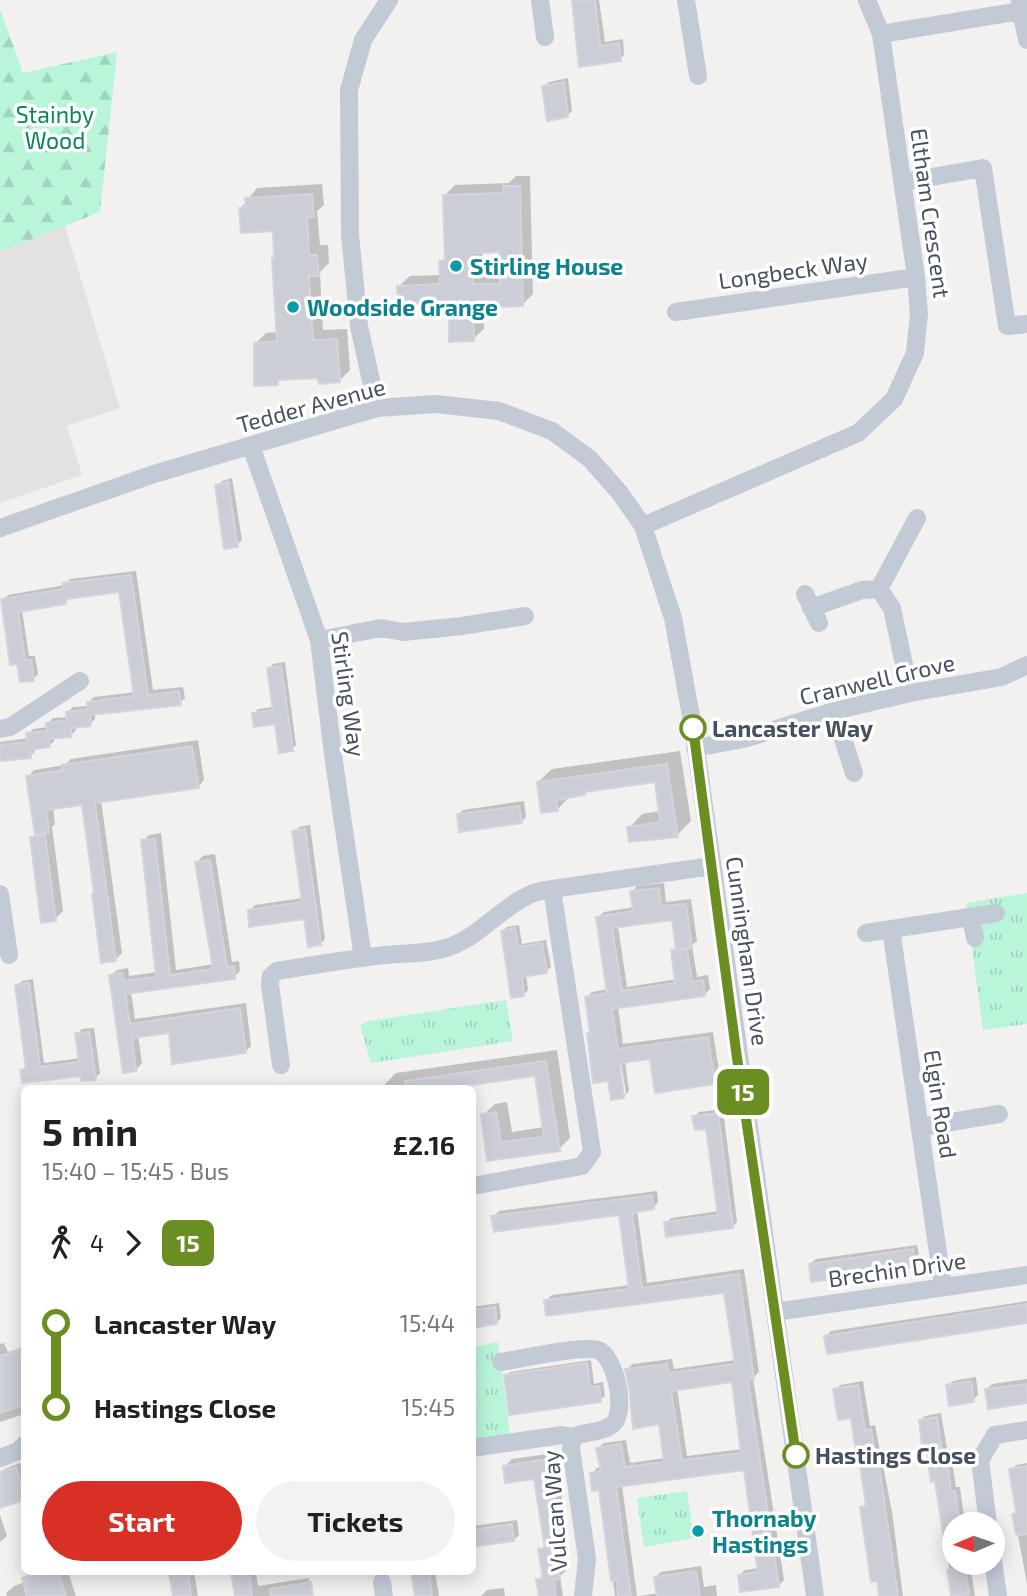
<!DOCTYPE html>
<html lang="en">
<head>
<meta charset="utf-8">
<style>
  body { margin:0; font-family:"Exo 2",sans-serif; background:#f2f2f2; color:#202124; height:100vh; display:flex; flex-direction:column; font-size:26px; white-space:nowrap }
  * { box-sizing:border-box; margin:0 }
  p { font-size:23px; color:#757577 }
  .icon { flex:none; width:38px; height:38px; fill:none; stroke:currentColor; stroke-width:2; stroke-linecap:round; stroke-linejoin:round }
  .map { position:relative; flex:1; overflow:hidden }
  .panel { position:absolute; left:21px; top:1085px; width:455px; height:490px; display:flex; flex-direction:column; background:#fff; border-radius:10px; box-shadow:0 4px 18px #0003 }
  .panel>* { flex:none }
  .badge { padding:0 14px; border-radius:10px; font-size:24px; line-height:46px }
  .needle { width:46px; rotate:268deg }
  .tools { position:absolute; left:942px; top:1512px; display:grid; gap:14px }
  .tools a { display:grid; place-items:center; width:63px; height:63px; border-radius:50%; background:#fff; box-shadow:0 4px 18px #0003; font-size:35px }
  .map>.badge { position:absolute; translate:-50% -50%; box-shadow:0 0 0 4px #fff }
  .legs { display:flex; align-items:center; gap:10px; height:77px; padding:0 21px; font-size:23px }
  .legs p { margin-inline-start:auto }
  .head { display:flex; align-items:center; justify-content:space-between; height:119px; padding:0 21px }
  h1 { font-size:38px; font-weight:700; line-height:52px }
  .cta { display:flex; gap:14px; margin-top:auto; padding:14px 21px }
  .cta a { flex:1; height:80px; border-radius:42px; background:#d93025; color:#fff; font-size:28px; font-weight:700; line-height:80px; text-align:center }
  .cta a+a { background:#f2f2f2; color:#202124 }
  ul { padding:0 21px; list-style:none }
  li { display:flex; align-items:center; gap:24px; height:84px; font-size:26px }
  li i { display:grid; place-items:center; width:10px; height:100%; margin:0 9px; background:currentColor }
  li i::after { content:''; width:18px; height:18px; margin:-9px; border:5px solid; border-radius:50%; background:#fff }
  li p { margin-inline-start:auto }
  li:first-child i { background:linear-gradient(#0000 50%,currentColor 0) }
  li:last-child i { background:linear-gradient(currentColor 50%,#0000 0) }
  .map>svg:first-child { display:block }
  .education { fill:#e4e1e1 }
  .grass { fill:url(#grass-tufts) }
  .forest { fill:url(#forest-firs) }
  .shadow { fill:#0003; fill-rule:evenodd }
  .building { fill:#cbced6; stroke:#d3d4dc; stroke-width:2; fill-rule:evenodd }
  .lines { fill:none; stroke-linecap:round; stroke-linejoin:round }
  .street { stroke:#c2cad6; stroke-width:18 }
  .line-1-casing { stroke:#fff; stroke-width:16 }
  .line-1 { stroke:#6b8e23; stroke-width:10 }
  .culture-dot { fill:#0f9aa8; stroke:#fff; stroke-width:2.5 }
  .stop-1-dot { fill:#fff; stroke:#6b8e23; stroke-width:3.5 }
  .labels { text-anchor:middle; dominant-baseline:central; stroke-width:7; stroke-linejoin:round; paint-order:stroke }
  .park-label { font-size:23px; fill:#0c8559; stroke:#fff }
  .street-label { font-size:23px; fill:#455060; stroke:#fff }
  .culture-label { font-size:23px; font-weight:bold; fill:#0d838f; stroke:#fff; text-anchor:start }
  .stop-label { font-size:23px; font-weight:bold; fill:#455060; stroke:#fff; text-anchor:start }
</style>
</head>
<body>
<div class="map">
<svg width="1027" height="1596" viewBox="0 0 1027 1596">
  <defs>
    <pattern id="grass-tufts" width="24" height="20" patternUnits="userSpaceOnUse" patternTransform="scale(1.75)"><rect width="24" height="20" fill="#b9f5d9"/><path d="M3 7l-1-3M5 7V3M7 7l1-3M15 17l-1-3M17 17v-4M19 17l1-3" fill="none" stroke="#a0d4bd"/></pattern>
    <pattern id="forest-firs" width="22" height="20" patternUnits="userSpaceOnUse" patternTransform="scale(1.75)"><rect width="22" height="20" fill="#b9f5d9"/><path d="M5 1l3.5 6h-7zM16 11l3.5 6h-7z" fill="#a0d4bd"/></pattern>
  </defs>
  <rect width="100%" height="100%" fill="#f3f0f0"/>
  <!-- education -->
  <path class="education" d="M65 226 120 408 67 426 82 475 0 503V252Z"/>
  <!-- grass -->
  <path class="grass" d="M1027 893V1024L983 1030 966 903Z
    M506 1000 513 1041 371 1063 360 1025 369 1021Z
    M498 1342 511 1443 477 1448 472 1420V1347Z
    M687 1491 694 1538 644 1547 637 1498Z"/>
  <!-- forest -->
  <path class="forest" d="M0 9 23 73 117 52 100 212 0 252Z"/>
  <!-- shadow -->
  <path class="shadow" d="M574 0H599L605 42 623 39 624 55 620 59 581 65Z
    M568 78 572 111 567 116 544 87 549 82Z
    M516 176H530L533 294 522 305 483 306 484 329 473 339 450 307 399 286 410 276 441 275V262L447 256 445 195 455 185 509 183ZM482 250H500L501 274H483Z
    M322 184 324 205 317 211 320 245H328L329 263 320 272 323 330 347 329 350 370 339 381 320 376 282 378 278 383 255 344 266 333 278 332 274 258 276 256 274 229 241 208 257 188Z
    M232 478 242 540 237 545 217 486 222 481Z
    M136 571 153 690 183 687 185 698 180 703 95 713V719L90 724 75 726 76 730 71 735 54 737V741L49 746 35 747V751L30 756 0 760V742L29 738 28 734 33 729 49 727 48 723 53 718 69 717 68 712 73 707 89 706V702L94 697 136 692 121 590 70 598 65 603 22 610 29 656H35L38 674 33 679 21 681 3 600 8 595 65 585 70 579Z
    M285 662 296 745 292 749 276 722 254 714 258 709 274 707 269 669 273 664Z
    M198 740 204 780 198 787 101 800 122 953 115 960 96 892 83 803 53 807 55 824 52 827 63 911 55 919 32 837 37 833 28 777 34 770 65 765 71 759Z
    M680 751 691 821 677 835 629 828 642 814 660 811 656 780 588 789 585 793 571 795 557 810 538 782 552 769Z
    M524 801 526 817 521 822 458 815 463 810Z
    M310 825 325 939 320 944 306 917 250 910 255 905 303 898 294 832 299 827Z
    M161 833 176 970 214 964 197 862 203 856 215 854 232 962 239 961 240 971 234 977 131 992 135 1019 246 1003 251 1046 245 1052 170 1031 138 1035 142 1063 136 1070 111 976 117 970 128 968 129 976 157 972 143 841 149 835Z
    M664 883 666 902 691 899 697 941 692 945 697 977 708 975 710 989 705 994 618 1007 623 1044 713 1032 720 1077 714 1083 651 1057 625 1061 629 1091 624 1096 609 1079 589 1034 592 1031 587 997 592 992 608 989 598 917 604 912 634 907 632 892 637 886ZM673 918 677 946 673 951 677 979 627 987 618 926ZM620 1054 626 1094H622L617 1055Z
    M519 925 522 944 546 940 551 967 546 971 526 974 528 990 524 994 503 931 507 927Z
    M33 979 44 1063 80 1058 77 1034 82 1029 94 1028 100 1073 95 1078 82 1074 22 1070 27 1065 17 986 22 981Z
    M557 1050 570 1138 559 1149 489 1159 483 1115 495 1104 507 1102 512 1132 544 1127 537 1074 437 1088H386L385 1084 396 1073Z
    M723 1109 737 1222 732 1227 666 1223 671 1218 719 1211 707 1127 694 1117 699 1112Z
    M657 1191 658 1202 653 1208 637 1210 647 1283 744 1269 759 1372 753 1378 784 1580 778 1586 739 1575 745 1570 759 1568 746 1468 622 1485 637 1596H615L600 1488 592 1473 597 1468 602 1467 598 1448 604 1443 626 1440 630 1463 665 1458 660 1422 627 1370 632 1364 672 1359 674 1369 736 1360 726 1291 546 1300 552 1295 631 1285 621 1213 493 1217 499 1211ZM734 1380 742 1449 687 1456 677 1388Z
    M917 1245 920 1261 915 1266 810 1264 816 1259Z
    M1027 1301V1321L826 1336 831 1331Z
    M499 1303 501 1318 496 1323 472 1326V1307Z
    M4 1343 8 1352 24 1347V1411L21 1415 0 1422V1344Z
    M591 1360 594 1384 603 1382 605 1396 600 1400 506 1376 510 1372Z
    M976 1377 978 1395 973 1400 948 1386 953 1381Z
    M1027 1379V1402L987 1389 992 1384Z
    M863 1381 870 1426 875 1425 892 1512 903 1596H881L862 1508 867 1502 852 1416 835 1390 840 1385Z
    M941 1413 947 1449H950L956 1487H960L965 1524H954V1563H970L975 1596H953L937 1479 920 1421 925 1416Z
    M555 1453 568 1539 562 1545 566 1571 560 1576 563 1596H540L538 1580 544 1574 540 1550 546 1544 536 1477 505 1466 512 1459Z
    M20 1463 24 1474V1498L9 1503 0 1473 4 1469Z
    M1027 1463V1584L1014 1514 1018 1511 1011 1470 1016 1465Z
    M0 1515 7 1536 0 1542Z
    M517 1520 519 1535 514 1540 472 1545V1526Z
    M701 1566 704 1587 716 1585 717 1596H641L658 1593 655 1578 661 1572Z
    M31 1572H68L76 1596H7L6 1593 14 1586 25 1582 24 1578Z
    M171 1572H194L198 1596H174Z
    M233 1572H256L258 1586 309 1578 310 1592 306 1596H236Z
    M413 1572H435L439 1596H417Z
    M504 1588 505 1596H481L487 1590Z"/>
  <!-- building -->
  <path class="building" d="M572 0H595L600 46 619 43 621 61 579 67Z
    M564 82 568 117 547 121 542 86Z
    M503 186H520L523 306 473 308 474 341 449 342V309L398 310 397 286 440 284 439 261H445L443 195 503 193ZM499 252 500 284H473L472 253Z
    M312 194 314 217H307L309 255H317L319 276H309L313 340 337 339 340 382 319 384 318 378 278 380V385L254 386V343L277 341 272 258H274L273 231 241 233 239 208 246 207 245 198Z
    M228 482 238 547 224 549 215 485Z
    M131 575 148 695 179 691 181 705 90 715 91 726 71 728V737L49 739 50 747 30 750 31 758 0 761V745L27 742 26 733 47 731 46 723 67 720 66 712 88 709 87 702 134 696 119 592 66 599V604L18 612 25 660H31L34 681 20 682 17 664 10 665 1 599 63 589V583Z
    M281 666 293 751 279 753 275 724 254 727 252 713 273 710 267 668Z
    M192 746 199 788 95 803 116 961 101 963 92 894 94 893 82 805 46 810 49 833 35 835 26 776 63 770 62 765Z
    M667 764 678 837 629 842 627 827 660 822 655 782 585 792V795L556 800 558 811 541 813 537 782Z
    M519 806 522 823 459 832 457 814Z
    M305 829 321 945 308 947 304 919 249 927 248 910 302 902 292 831Z
    M45 835 56 921 41 923 30 837Z
    M155 839 170 975 213 969 195 862 210 860 227 967 234 966 235 979 125 994 130 1024 240 1008 246 1053 172 1064 169 1033 132 1038 136 1071 123 1073 109 975 122 973 124 981 156 977 141 840Z
    M659 888 661 906 686 904 692 948 676 949 672 920 612 928 622 991 675 983 671 950 687 949 692 982 703 980 705 996 612 1009 618 1049 708 1037 715 1084 655 1093 650 1059 620 1063 624 1098 611 1100 608 1081 593 1083 587 1033H590L585 997 607 993 596 917 633 911 630 891Z
    M515 928 518 947 542 943 547 973 522 977 524 996 511 998 501 931Z
    M29 983 40 1067 79 1062 75 1033 89 1032 96 1080 81 1081V1076L22 1083 20 1070 26 1069 15 985Z
    M546 1061 560 1151 487 1161 481 1114 496 1112 501 1142 544 1137 535 1076 449 1088H406L405 1081Z
    M718 1113 733 1228 666 1237 664 1222 718 1215 706 1129 695 1130 692 1116Z
    M652 1195 654 1209 632 1213 642 1288 739 1274 754 1379 748 1380 779 1587 740 1592 738 1575 758 1572 744 1470 616 1487 631 1596H618L617 1580 611 1581 599 1490 592 1491 590 1473 601 1471 596 1448 621 1444 625 1467 664 1462 659 1424 633 1429 630 1394 625 1369 667 1364 669 1373 735 1364 724 1293 546 1316 544 1300 629 1289 619 1215 494 1232 491 1216ZM732 1382 741 1453 682 1460 671 1391Z
    M913 1249 915 1267 811 1282 809 1264Z
    M1027 1304V1323L827 1354 824 1336Z
    M495 1307 497 1324 472 1328V1310Z
    M19 1350 24 1366V1405L0 1413V1356Z
    M587 1363 590 1387 599 1386 601 1402 509 1415 504 1375Z
    M971 1381 974 1402 949 1406 946 1385Z
    M1027 1384V1403L988 1409 985 1389Z
    M858 1385 865 1430 871 1429 877 1467 879 1466 898 1596H879L877 1581 871 1582 860 1507 866 1506 859 1457 857 1458 851 1418 838 1420 833 1389Z
    M937 1417 942 1453H946L951 1491H955L959 1517 954 1518V1554H946L935 1481 931 1482 926 1446H922L919 1420Z
    M549 1459 562 1547 555 1549 560 1579 554 1580 556 1596H539L536 1579H543L538 1549 545 1548 534 1479 505 1483 503 1466Z
    M1027 1466V1534L1019 1535 1016 1534 1012 1514 1016 1513 1009 1469Z
    M16 1467 24 1491V1500L0 1508V1472Z
    M512 1524 514 1541 472 1547V1530Z
    M965 1568 969 1594 951 1596 947 1570Z
    M696 1571 700 1596H657L654 1577Z
    M41 1572H58L66 1596H27L22 1578Z
    M169 1572H188L191 1596H173Z
    M231 1572H249L252 1596H235Z
    M411 1572H429L432 1596H415Z
    M311 1582 313 1596H271L270 1589Z"/>
  <g class="lines">
    <!-- street -->
    <path class="street" d="M540 0 545 37
      M686 0 698 76
      M1021 11 1027 40
      M881 34 1021 11 1020 0
      M903 182 983 168 1007 326 1027 324
      M676 312 916 277
      M377 408 359 326 350 235 349 90 363 40 389 0
      M251 446 319 640 334 762 363 958
      M643 526 858 433 894 399 915 353 919 314 916 277 881 34 867 0
      M0 528 154 474 377 408 436 404 499 411 552 431 590 459 620 493 643 526 673 618 693 727 815 1596
      M879 589 917 518
      M805 594 819 623
      M811 608 862 590 879 589 892 608 910 693
      M319 640 381 628 403 632 462 626 525 616
      M834 711 854 773
      M0 729 10 727 80 681
      M695 748 744 739 834 711 910 693 1002 677 1027 665
      M552 889 712 866
      M0 894 9 955
      M971 917 975 938
      M891 929 943 1287
      M866 933 996 913
      M281 1065 270 985 271 976 277 971C313 965 349 959 385 955 405 953 430 954 449 947 487 934 511 892 552 889L592 1152 582 1166 472 1186
      M921 1127 999 1114
      M775 1312 1027 1275
      M501 1362C521 1359 581 1345 598 1350 616 1357 626 1410 614 1423 605 1433 585 1431 573 1437L571 1448 587 1559 583 1596
      M472 1448 562 1435 573 1437
      M0 1458 18 1451 24 1445
      M988 1524 980 1460 995 1435 1027 1430
      M992 1554 998 1596
      M382 1582 384 1596"/>
  </g>
  <g class="lines">
    <!-- line-1 casing -->
    <g class="line-1-casing">
      <path id="line-1" d="M693 728 737 1058 796 1455"/>
    </g>
    <!-- line-1 -->
    <use href="#line-1" class="line-1"/>
  </g>
  <!-- markers -->
  <g class="culture-dot">
    <circle cx="456" cy="266" r="7"/>
    <circle cx="293" cy="307" r="7"/>
    <circle cx="698" cy="1531" r="7"/>
  </g>
  <g class="stop-1-dot">
    <circle cx="693" cy="728" r="12"/>
    <circle cx="796" cy="1455" r="12"/>
  </g>
  <g class="labels">
    <!-- park labels -->
    <g class="park-label">
      <text x="55" y="114">Stainby<tspan x="55" dy="26">Wood</tspan></text>
    </g>
    <!-- street labels -->
    <g class="street-label">
      <text transform="translate(931 213) rotate(82)">Eltham Crescent</text>
      <text transform="translate(793 270) rotate(-8)">Longbeck Way</text>
      <text transform="translate(311 405) rotate(-15)">Tedder Avenue</text>
      <text transform="translate(877 679) rotate(-13)">Cranwell Grove</text>
      <text transform="translate(349 694) rotate(82)">Stirling Way</text>
      <text transform="translate(748 951) rotate(82)">Cunningham Drive</text>
      <text transform="translate(941 1104) rotate(81)">Elgin Road</text>
      <text transform="translate(897 1269) rotate(-8)">Brechin Drive</text>
      <text transform="translate(554 1511) rotate(-94)">Vulcan Way</text>
    </g>
    <!-- culture labels -->
    <g class="culture-label">
      <text x="470" y="266">Stirling House</text>
      <text x="307" y="307">Woodside Grange</text>
      <text x="712" y="1518">Thornaby<tspan x="712" dy="26">Hastings</tspan></text>
    </g>
    <!-- stop labels -->
    <g class="stop-label">
      <text x="712" y="728">Lancaster Way</text>
      <text x="815" y="1455">Hastings Close</text>
    </g>
  </g>
</svg>
<div class="tools">
<a><svg class="needle" viewBox="-14 -14 28 28"><path d="M0-13l5 13h-10z" fill="#e53935"/><path d="M0 13l5-13h-10z" fill="#757577"/></svg></a>
</div>
<b class="badge" style="left:743px;top:1092px;background:#6b8e23;color:#fff">15</b>
<section class="panel">
<div class="head"><div><h1>5 min</h1><p>15:40 – 15:45 · Bus</p></div><b>£2.16</b></div>
<div class="legs"><svg class="icon" aria-label="walk" viewBox="0 0 24 24"><circle cx="13" cy="4" r="2"/><path d="M13 8l-2 6 4 7M11 14l-3 7M7 12l3-4h3l4 4"/></svg>4<svg class="icon" aria-label="forward" viewBox="0 0 24 24"><path d="M9 5l7 7-7 7"/></svg><b class="badge" style="background:#6b8e23;color:#fff">15</b></div>
<ul>
<li><i style="color:#6b8e23"></i><b>Lancaster Way</b><p>15:44</p></li>
<li><i style="color:#6b8e23"></i><b>Hastings Close</b><p>15:45</p></li>
</ul>
<div class="cta"><a>Start</a><a>Tickets</a></div>
</section>
</div>
</body>
</html>
